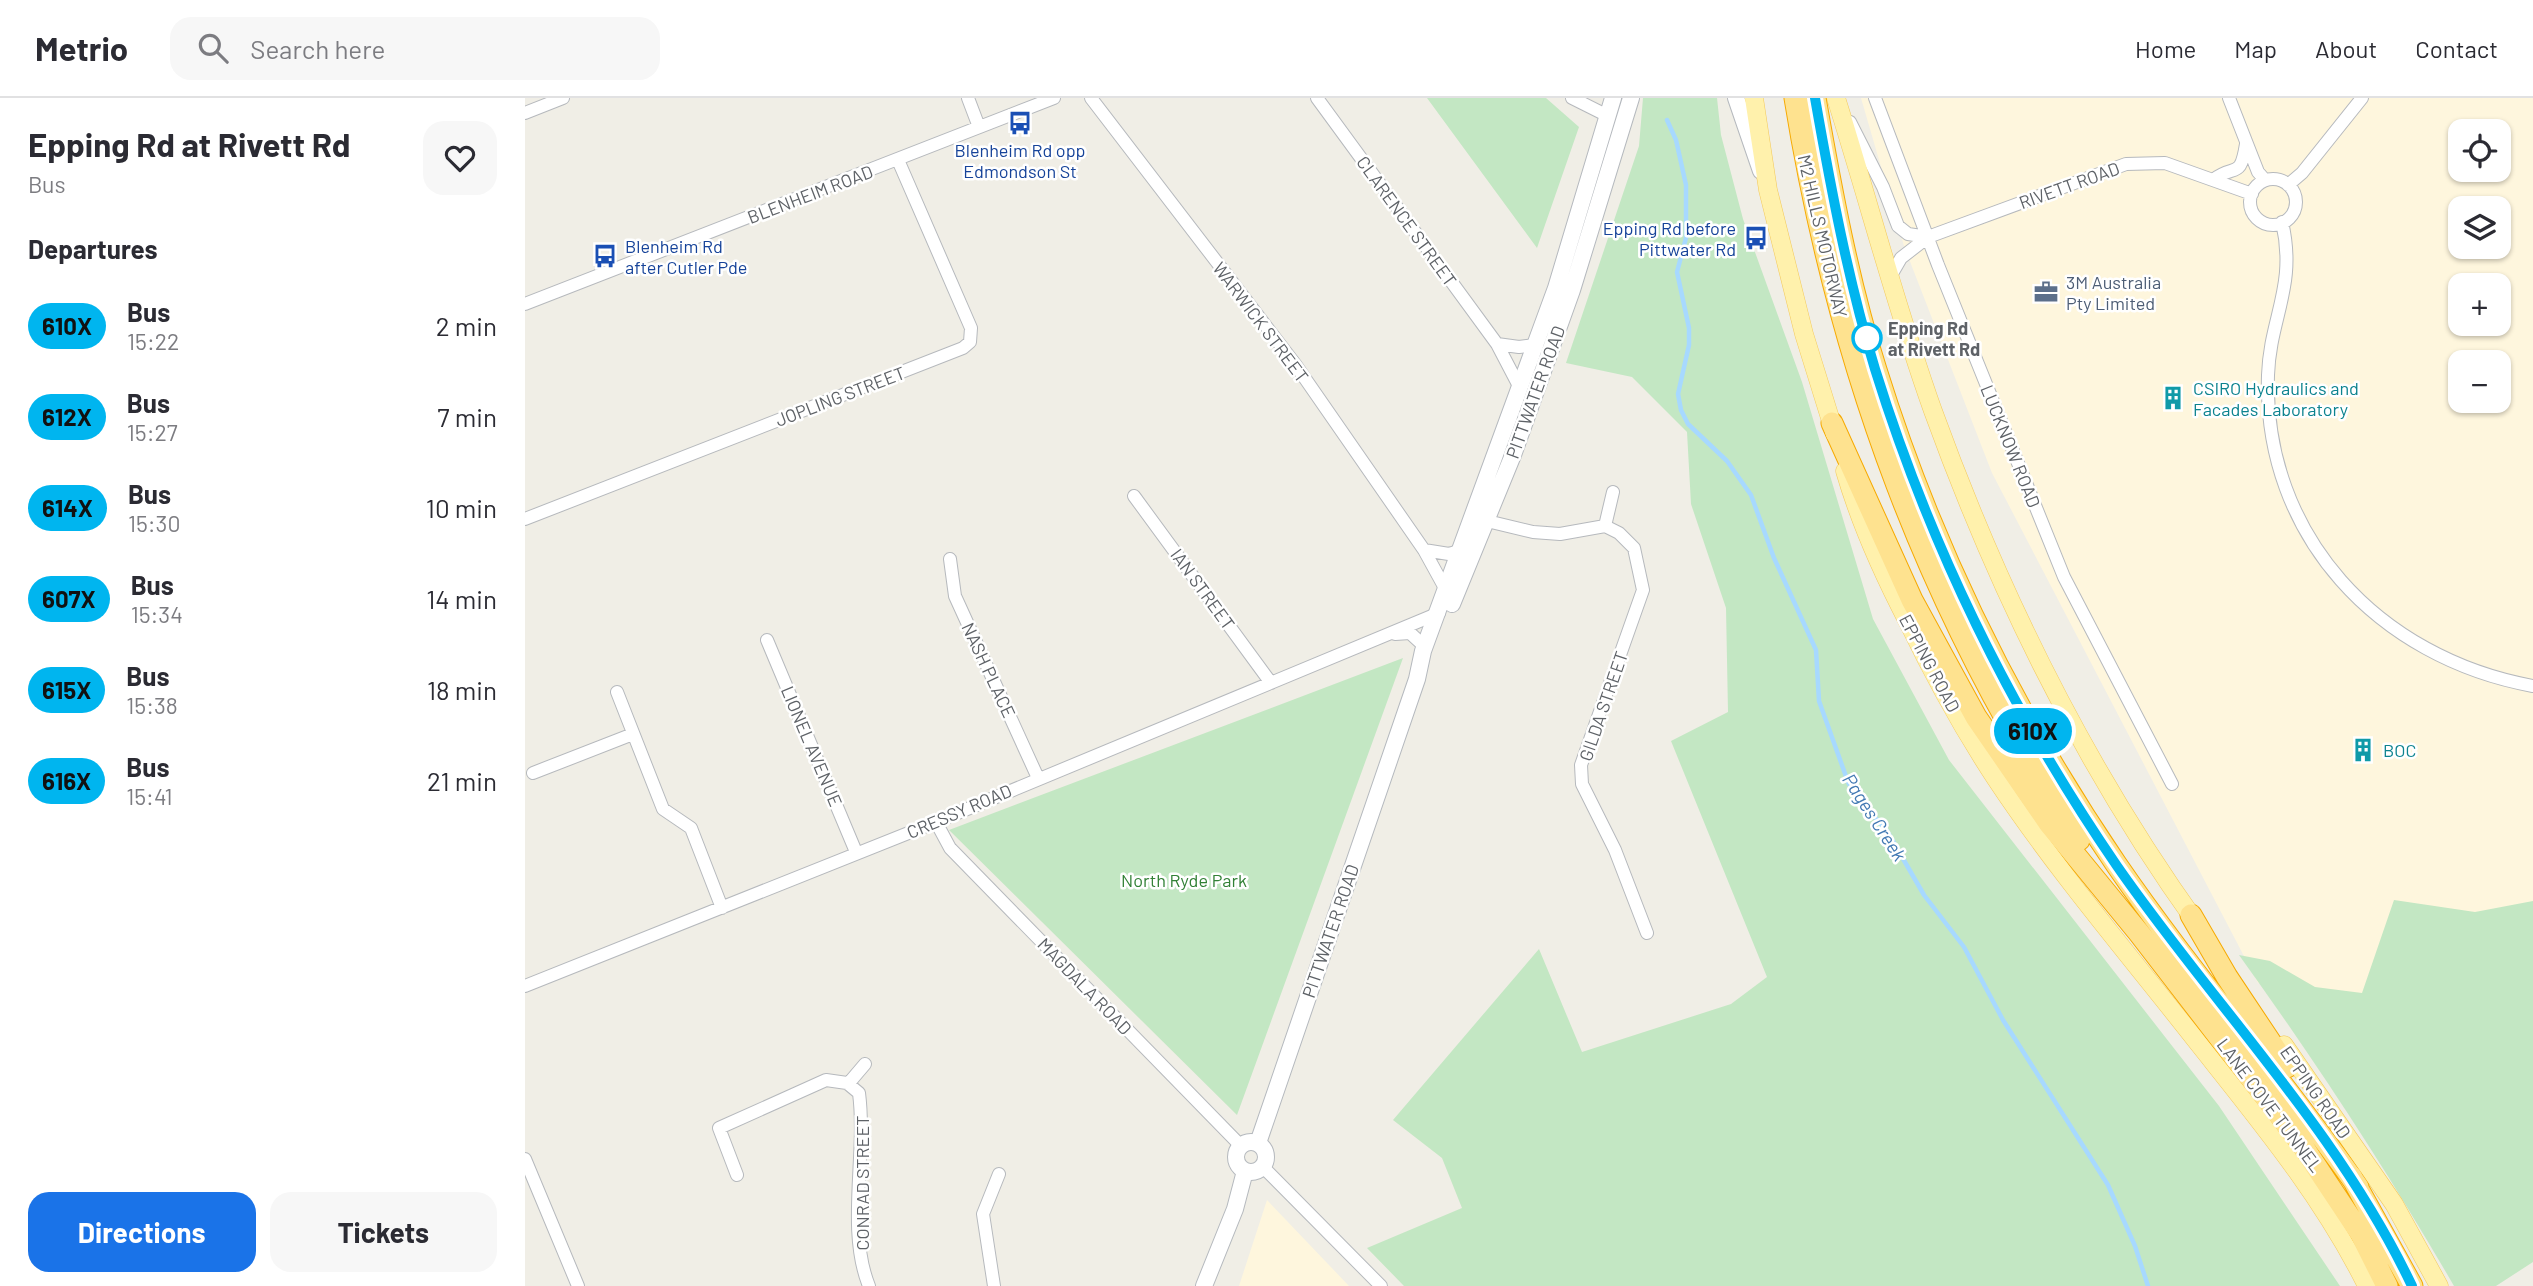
<!DOCTYPE html>
<html lang="en">
<head>
<meta charset="utf-8">
<style>
  body { margin:0; font-family:Barlow,sans-serif; background:#f7f7f7; color:#2b2b33; height:100vh; display:flex; flex-direction:column; font-size:26px; white-space:nowrap }
  * { box-sizing:border-box; margin:0 }
  p { font-size:23px; color:#7c7c81 }
  .icon { flex:none; width:38px; height:38px; fill:none; stroke:currentColor; stroke-width:2; stroke-linecap:round; stroke-linejoin:round }
  .map { position:relative; flex:1; overflow:hidden }
  .drawer { display:flex; flex-direction:column; background:#fff; width:525px }
  .drawer>* { flex:none }
  .badge { padding:0 14px; border-radius:23px; font-size:24px; line-height:46px }
  .fabs { position:absolute; left:1923px; top:21px; display:grid; gap:14px }
  .fabs a { display:grid; place-items:center; width:63px; height:63px; border-radius:14px; background:#fff; box-shadow:0 2px 5px #0004; font-size:35px }
  .map>.badge { position:absolute; translate:-50% -50%; box-shadow:0 0 0 4px #fff }
  h2 { padding:0 28px; font-size:26px; line-height:63px }
  .round { display:grid; place-items:center; flex:none; width:74px; height:74px; border-radius:21px; background:#f7f7f7 }
  .head { display:flex; align-items:center; justify-content:space-between; height:119px; padding:0 28px }
  h1 { font-size:33px; font-weight:700; line-height:52px }
  .cta { display:flex; gap:14px; margin-top:auto; padding:14px 28px }
  .cta a { flex:1; height:80px; border-radius:21px; background:#1a73e8; color:#fff; font-size:28px; font-weight:700; line-height:80px; text-align:center }
  .cta a+a { background:#f7f7f7; color:#2b2b33 }
  ul { padding:0; list-style:none }
  li { display:flex; align-items:center; gap:21px; height:91px; padding:0 28px }
  li div { flex:1 }
  li b { display:block; font-size:26px }
  li em { font-style:normal }
  li .badge { min-width:77px; font-weight:700; text-align:center }
  header { display:flex; align-items:center; gap:42px; box-sizing:border-box; height:98px; padding:0 35px; background:#fff; border-bottom:2px solid #e1e1e2 }
  header strong { font-size:33px }
  nav { display:flex; gap:38px; margin-inline-start:auto; font-size:24px }
  .search { width:490px; height:63px; background:#f7f7f7; display:flex; align-items:center; gap:18px; box-sizing:border-box; padding:0 24px; border-radius:21px; color:#7c7c81; font-size:26px }
  main { display:flex; flex:1; min-height:0 }
  .map>svg:first-child { display:block }
  .commercial { fill:#fef6dd; fill-rule:evenodd }
  .green { fill:#c3e7c3 }
  .lines { fill:none; stroke-linecap:round; stroke-linejoin:round }
  .stream { stroke:#a7d9ff; stroke-width:4.5 }
  .street-casing { stroke:#b6b9bd; stroke-width:14 }
  .secondary-casing { stroke:#b5b9be; stroke-width:18 }
  .primary-casing { stroke:#f3c95c; stroke-width:19 }
  .highway-casing { stroke:#f6a900; stroke-width:23 }
  .street { stroke:#fff; stroke-width:12 }
  .secondary { stroke:#fff; stroke-width:16 }
  .primary { stroke:#fff1ac; stroke-width:18 }
  .highway { stroke:#fee28f; stroke-width:21 }
  .line-casing { stroke:#fff; stroke-width:16 }
  .line { stroke:#00b5ef; stroke-width:10 }
  .stop-dot { fill:#fff; stroke:#00b5ef; stroke-width:3.5 }
  .labels { text-anchor:middle; dominant-baseline:central; stroke-width:5; stroke-linejoin:round; paint-order:stroke }
  .transit-label { font-size:18px; fill:#164399; stroke:#fff }
  .street-label { font-size:18px; fill:#5e6267; stroke:#fff }
  .service-label { font-size:18px; fill:#4e5e75; stroke:#fff; text-anchor:start }
  .stop-label { font-size:18px; font-weight:bold; fill:#5e6267; stroke:#fff; text-anchor:start }
  .culture-label { font-size:18px; fill:#0d838f; stroke:#fff; text-anchor:start }
  .park-label { font-size:18px; fill:#328136; stroke:#fff }
  .water-label { font-size:19px; font-style:italic; fill:#4279b3; stroke:#fff }
</style>
</head>
<body>
<header>
<strong>Metrio</strong>
<div class="search"><svg class="icon" aria-label="search" viewBox="0 0 24 24"><circle cx="10" cy="10" r="6"/><path d="M15 15l6 6"/></svg>Search here</div>
<nav><a>Home</a><a>Map</a><a>About</a><a>Contact</a></nav>
</header>
<main>
<section class="drawer">
<div class="head"><div><h1>Epping Rd at Rivett Rd</h1><p>Bus</p></div><a class="round"><svg class="icon" aria-label="heart" viewBox="0 0 24 24"><path d="M12 20l-8-8c-3-5 5-10 8-4 3-6 11-1 8 4z"/></svg></a></div>
<h2>Departures</h2>
<ul>
<li><span class="badge" style="background:#00b5ef;color:#111">610X</span><div><b>Bus</b><p>15:22</p></div><em>2 min</em></li>
<li><span class="badge" style="background:#00b5ef;color:#111">612X</span><div><b>Bus</b><p>15:27</p></div><em>7 min</em></li>
<li><span class="badge" style="background:#00b5ef;color:#111">614X</span><div><b>Bus</b><p>15:30</p></div><em>10 min</em></li>
<li><span class="badge" style="background:#00b5ef;color:#111">607X</span><div><b>Bus</b><p>15:34</p></div><em>14 min</em></li>
<li><span class="badge" style="background:#00b5ef;color:#111">615X</span><div><b>Bus</b><p>15:38</p></div><em>18 min</em></li>
<li><span class="badge" style="background:#00b5ef;color:#111">616X</span><div><b>Bus</b><p>15:41</p></div><em>21 min</em></li>
</ul>
<div class="cta"><a>Directions</a><a>Tickets</a></div>
</section>
<div class="map">
<svg width="2008" height="1188" viewBox="0 0 2008 1188">
  <rect width="100%" height="100%" fill="#f0eee6"/>
  <!-- commercial -->
  <path class="commercial" d="M1336 0H2008V933L1964 962 1733 885 1467 375 1379 148ZM1936 33H1974V72H1936ZM1936 110H1974V149H1936ZM1936 187H1974V226H1936ZM1936 264H1974V303H1936Z
    M742 1102 824 1188H714Z"/>
  <!-- green -->
  <path class="green" d="M902 0H1021L1054 29 1012 150Z
    M1118 0H1192L1196 37 1218 121 1277 284 1348 521 1424 662 1694 1008 1815 1188H879L842 1150 937 1110 917 1060 868 1022 1014 851 1057 954 1206 906 1242 879 1146 643 1203 614 1201 510 1166 406 1162 334 1107 279 1041 265 1114 48Z
    M878 560 712 1017 424 732Z
    M1869 802 1950 814 2008 803V1164L1971 1188H1929C1863 1074 1791 964 1714 857L1745 863 1790 889 1837 895Z"/>
  <g class="lines">
    <!-- stream -->
    <path class="stream" d="M1142 22 1151 42 1161 87V140L1152 174 1164 230V247L1153 296 1156 312 1163 326 1202 363 1226 397 1249 460 1291 552 1294 603 1323 684 1330 697 1362 733 1399 797 1439 849 1478 922 1583 1087 1610 1148 1623 1188"/>
    <!-- street casing -->
    <g class="street-casing">
      <path id="street" d="M443 0 454 29
        M566 0 770 266 899 452 921 492
        M792 0 972 246 995 290
        M1047 0 1081 17
        M1350 0 1413 167 1539 479 1647 686
        M1704 0 1733 74 1740 82
        M0 15 38 0
        M1325 24 1358 89 1373 128 1383 136 1403 139
        M1725 104a23 23 0 1 1 46 0a23 23 0 1 1-46 0Z
        M1688 82C1710 65 1715 83 1721 46
        M1763 87 1777 75 1837 0
        M1757 124C1772 188 1745 219 1743 277 1738 438 1854 560 2008 588
        M1365 179 1376 160 1403 139 1601 66 1640 65 1727 96
        M0 206 529 0
        M972 246 994 249 1010 247
        M609 398 746 585
        M0 421 438 250 445 244 446 230 373 62
        M962 423 1008 434 1035 436 1080 428 1094 435 1109 450 1118 492 1056 667 1057 686 1090 752 1122 835
        M1080 428 1088 394
        M899 452 924 456 937 452
        M425 461 430 498 513 680
        M870 536 885 535 897 546 898 553
        M242 542 331 754
        M92 594 138 711 166 730 197 810
        M8 675 108 636
        M411 724 425 750 716 1048
        M0 888 411 724 914 515
        M323 986 340 966
        M0 1061 53 1188
        M738 1069 856 1188
        M212 1077 194 1030 301 982 322 985 334 995C342 1057 321 1131 344 1188
        M469 1188 458 1116 474 1076"/>
    </g>
    <!-- secondary casing -->
    <g class="secondary-casing">
      <path id="secondary" d="M1211 0 1236 73
        M927 506 988 357 1047 192 1106 0
        M711 1059a15 15 0 1 1 30 0a15 15 0 1 1-30 0Z
        M733 1045 892 581 898 553 1031 190 1088 0
        M679 1188 710 1111 720 1073"/>
    </g>
    <!-- primary casing -->
    <g class="primary-casing">
      <path id="primary" d="M1229 0 1243 92 1279 236 1310 336
        M1311 0C1344 104 1371 210 1408 313 1474 495 1560 670 1673 827
        M1320 373C1335 425 1358 476 1383 524 1409 578 1438 631 1471 681 1532 773 1605 858 1673 945 1734 1022 1798 1099 1842 1188
        M1759 947 1869 1106 1914 1188"/>
    </g>
    <!-- highway casing -->
    <g class="highway-casing">
      <path id="highway" d="M1270 0C1314 272 1403 512 1554 742
        M1290 0C1306 91 1323 184 1351 272 1406 449 1487 613 1591 766 1667 877 1756 978 1833 1089
        M1307 325 1387 502 1451 619 1524 725 1614 835 1775 1044 1836 1136 1862 1188
        M1666 817 1702 879 1762 969
        M1826 1078 1887 1188"/>
    </g>
    <!-- street -->
    <use href="#street" class="street"/>
    <!-- secondary -->
    <use href="#secondary" class="secondary"/>
    <!-- primary -->
    <use href="#primary" class="primary"/>
    <!-- highway -->
    <use href="#highway" class="highway"/>
  </g>
  <g class="lines">
    <!-- line casing -->
    <g class="line-casing">
      <path id="line" d="M1290 0C1306 91 1323 182 1350 271 1405 448 1487 615 1592 768 1690 909 1813 1032 1887 1188"/>
    </g>
    <!-- line -->
    <use href="#line" class="line"/>
  </g>
  <!-- icons -->
  <defs>
    <g id="bus-bare" transform="scale(1.89)"><path d="M-5-6H5V4H4V6H2V4H-2V6H-4V4H-5ZM-3.5-4V0h7V-4ZM-3.5 1.2v1.5H-2V1.2ZM2 1.2v1.5H3.5V1.2Z" fill="#1a4fb4" stroke="#fff" stroke-width="2.5" paint-order="stroke"/></g>
    <g id="office-bare" transform="scale(1.89)"><path d="M-6-3h4V-5.5h4V-3h4V5H-6ZM-1-4.5V-3h2v-1.5ZM-6 0V1H6V0Z" fill="#5c6f8a" stroke="#fff" stroke-width="2.5" paint-order="stroke"/></g>
    <g id="building-bare" transform="scale(1.89)"><path d="M-4-6H4V6H1V3H-1V6H-4ZM-2.5-4.3h1.7v1.8h-1.7ZM.8-4.3h1.7v1.8H.8ZM-2.5-1h1.7V.8h-1.7ZM.8-1h1.7V.8H.8Z" fill="#0f9aa8" stroke="#fff" stroke-width="2.5" paint-order="stroke"/></g>
  </defs>
  <g fill-rule="evenodd">
    <use href="#bus-bare" x="495" y="25"/>
    <use href="#bus-bare" x="1231" y="140"/>
    <use href="#bus-bare" x="80" y="158"/>
    <use href="#office-bare" x="1521" y="194"/>
    <use href="#building-bare" x="1648" y="300"/>
    <use href="#building-bare" x="1838" y="652"/>
  </g>
  <!-- markers -->
  <circle class="stop-dot" cx="1342" cy="240" r="14"/>
  <g class="labels">
    <!-- transit labels -->
    <g class="transit-label">
      <text x="495" y="52">Blenheim Rd opp<tspan x="495" dy="21">Edmondson St</tspan></text>
      <text x="1211" y="130" text-anchor="end">Epping Rd before<tspan x="1211" dy="21">Pittwater Rd</tspan></text>
      <text x="100" y="148" text-anchor="start">Blenheim Rd<tspan x="100" dy="21">after Cutler Pde</tspan></text>
    </g>
    <!-- street labels -->
    <g class="street-label">
      <text transform="translate(1544 87) rotate(-20)">RIVETT ROAD</text>
      <text transform="translate(285 96) rotate(-21)">BLENHEIM ROAD</text>
      <text transform="translate(882 123) rotate(54)">CLARENCE STREET</text>
      <text transform="translate(1298 138) rotate(77)">M2 HILLS MOTORWAY</text>
      <text transform="translate(736 224) rotate(53)">WARWICK STREET</text>
      <text transform="translate(1010 294) rotate(-70)">PITTWATER ROAD</text>
      <text transform="translate(315 298) rotate(-21)">JOPLING STREET</text>
      <text transform="translate(1486 348) rotate(68)">LUCKNOW ROAD</text>
      <text transform="translate(678 491) rotate(54)">IAN STREET</text>
      <text transform="translate(1405 565) rotate(62)">EPPING ROAD</text>
      <text transform="translate(464 572) rotate(65)">NASH PLACE</text>
      <text transform="translate(1078 608) rotate(-71)">GILDA STREET</text>
      <text transform="translate(287 648) rotate(67)">LIONEL AVENUE</text>
      <text transform="translate(434 713) rotate(-23)">CRESSY ROAD</text>
      <text transform="translate(805 833) rotate(-71)">PITTWATER ROAD</text>
      <text transform="translate(560 888) rotate(46)">MAGDALA ROAD</text>
      <text transform="translate(1791 994) rotate(55)">EPPING ROAD</text>
      <text transform="translate(1745 1007) rotate(53)">LANE COVE TUNNEL</text>
      <text transform="translate(337 1085) rotate(-90)">CONRAD STREET</text>
    </g>
    <!-- service labels -->
    <g class="service-label">
      <text x="1541" y="184">3M Australia<tspan x="1541" dy="21">Pty Limited</tspan></text>
    </g>
    <!-- stop labels -->
    <g class="stop-label">
      <text x="1363" y="230">Epping Rd<tspan x="1363" dy="21">at Rivett Rd</tspan></text>
    </g>
    <!-- culture labels -->
    <g class="culture-label">
      <text x="1668" y="290">CSIRO Hydraulics and<tspan x="1668" dy="21">Facades Laboratory</tspan></text>
      <text x="1858" y="652">BOC</text>
    </g>
    <!-- park labels -->
    <g class="park-label">
      <text x="659" y="782">North Ryde Park</text>
    </g>
    <!-- water labels -->
    <g class="water-label">
      <text transform="translate(1350 719) rotate(57)">Pages Creek</text>
    </g>
  </g>
</svg>
<div class="fabs">
<a><svg class="icon" aria-label="locate" viewBox="0 0 24 24"><circle cx="12" cy="12" r="6"/><path d="M12 2v4M12 18v4M2 12h4M18 12h4"/></svg></a>
<a><svg class="icon" aria-label="layers" viewBox="0 0 24 24"><path d="M12 4l9 5-9 5-9-5zM3 14l9 5 9-5"/></svg></a>
<a>+</a>
<a>−</a>
</div>
<b class="badge" style="left:1508px;top:633px;background:#00b5ef;color:#111">610X</b>
</div>
</main>
</body>
</html>
